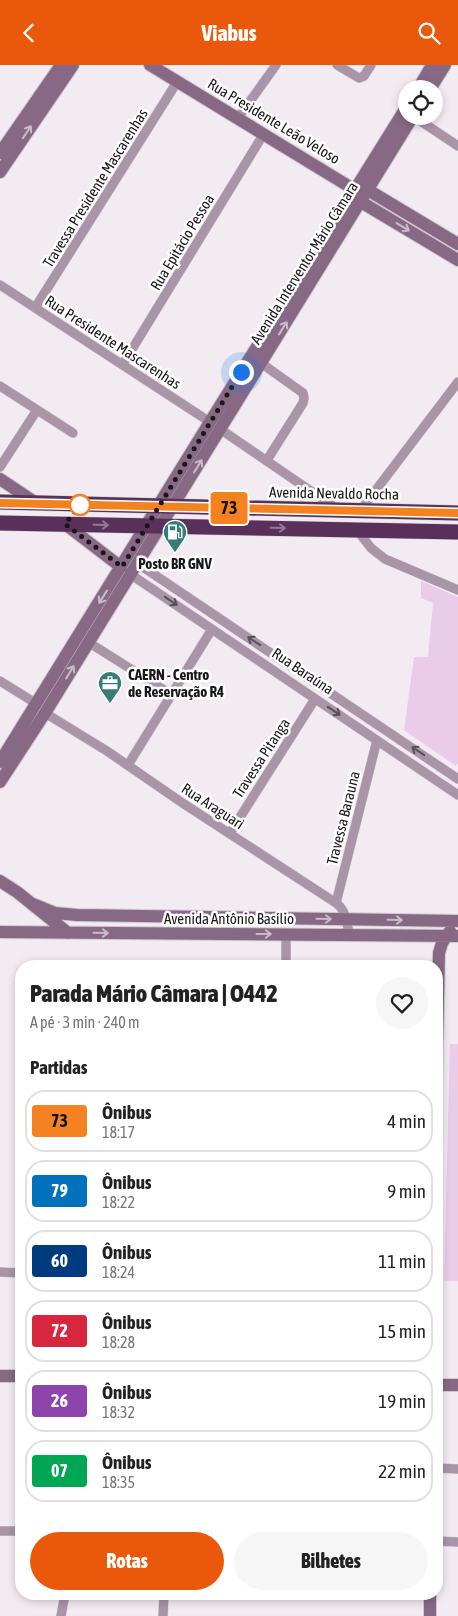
<!DOCTYPE html>
<html lang="pt">
<head>
<meta charset="utf-8">
<style>
  body { margin:0; font-family:"Asap Condensed",sans-serif; background:#f6f6f6; color:#222; height:100vh; display:flex; flex-direction:column; font-size:19px; white-space:nowrap }
  * { box-sizing:border-box; margin:0 }
  p { font-size:16px; color:#767676 }
  .icon { flex:none; width:28px; height:28px; fill:none; stroke:currentColor; stroke-width:2; stroke-linecap:round; stroke-linejoin:round }
  .map { position:relative; flex:1; overflow:hidden }
  .details { position:absolute; left:15px; top:895px; width:428px; height:640px; display:flex; flex-direction:column; background:#fff; border-radius:20px; box-shadow:0 2px 8px #0003 }
  .details>* { flex:none }
  .badge { padding:0 10px; border-radius:4px; font-size:18px; line-height:32px }
  .fabs { position:absolute; left:398px; top:15px; display:grid; gap:10px }
  .fabs a { display:grid; place-items:center; width:45px; height:45px; border-radius:50%; background:#fff; box-shadow:0 2px 8px #0003; font-size:25px }
  .you { position:absolute; width:25px; height:25px; margin:-12px; border:4px solid #fff; border-radius:50%; background:#1a73e8; box-shadow:0 0 0 8px #1a73e833 }
  .map>.badge { position:absolute; translate:-50% -50%; box-shadow:0 0 0 2px #fff }
  h2 { padding:0 15px; font-size:19px; line-height:45px }
  .round { display:grid; place-items:center; flex:none; width:52px; height:52px; border-radius:26px; background:#f6f6f6 }
  .overview { display:flex; align-items:center; justify-content:space-between; height:85px; padding:0 15px }
  h1 { font-size:24px; font-weight:800; line-height:38px }
  .button { display:flex; gap:10px; margin-top:auto; padding:10px 15px }
  .button a { flex:1; height:58px; border-radius:30px; background:#ea580c; color:#fff; font-size:20px; font-weight:800; line-height:58px; text-align:center }
  .button a+a { background:#f6f6f6; color:#222 }
  ul { padding:0; list-style:none }
  li { display:flex; align-items:center; gap:15px; height:62px; margin:0 10px 8px; padding:0 5px; border:2px solid #e0e0e0; border-radius:20px }
  li div { flex:1 }
  li b { display:block; font-size:19px }
  li em { font-style:normal }
  li .badge { min-width:55px; font-weight:700; text-align:center }
  header { display:flex; justify-content:space-between; align-items:center; height:65px; padding:0 15px; background:#ea580c; color:#fff; font-size:22px; font-weight:800 }
  .map>svg:first-child { display:block }
  .green { fill:#ebcbea }
  .lines { fill:none; stroke-linecap:round; stroke-linejoin:round }
  .street-casing { stroke:#cfc9cf; stroke-width:10 }
  .secondary-casing { stroke:#cfc9cf; stroke-width:14 }
  .highway-casing { stroke:#cfc9cf; stroke-width:16 }
  .street { stroke:#a994a8; stroke-width:9 }
  .secondary { stroke:#876986; stroke-width:12 }
  .highway { stroke:#593059; stroke-width:15 }
  .oneway { stroke:#c9bcc9 }
  .oneway2 { stroke:#937893 }
  .oneway3 { stroke:#5a4f59 }
  .line-casing { stroke:#fff; stroke-width:11 }
  .line { stroke:#f58220; stroke-width:8 }
  .walk { stroke:#191719; stroke-width:5; stroke-dasharray:0 9 }
  .stop-dot { fill:#fff; stroke:#f58220; stroke-width:2.5 }
  .labels { text-anchor:middle; dominant-baseline:central; stroke-width:5; stroke-linejoin:round; paint-order:stroke }
  .street-label { font-size:15px; fill:#191719; stroke:#fff }
  .poi-label { font-size:15px; font-weight:bold; fill:#191719; stroke:#fff }
</style>
</head>
<body>
<header><svg class="icon" aria-label="back" viewBox="0 0 24 24"><path d="M15 5l-7 7 7 7"/></svg>Viabus<svg class="icon" aria-label="search" viewBox="0 0 24 24"><circle cx="10" cy="10" r="6"/><path d="M15 15l6 6"/></svg></header>
<div class="map">
<svg width="458" height="1551" viewBox="0 0 458 1551">
  <rect width="100%" height="100%" fill="#f2ebf2"/>
  <!-- green -->
  <path class="green" d="M421 516 458 532V698L456 701 404 665 414 592H428L433 538 421 533Z
    M450 979H458V1216H444Z"/>
  <g class="lines">
    <!-- street casing -->
    <g class="street-casing">
      <path id="street" d="M337 0 359 13 364 11 371 0
        M413 51 458 81
        M238 53 276 0
        M0 220 210 357
        M35 243 177 17
        M261 298 303 328 304 333 303 338 267 395
        M123 299 263 70
        M0 321 73 368
        M220 364 337 444
        M0 402 37 345
        M360 446 458 317
        M357 465 371 483 385 494 458 525
        M137 498 458 714
        M130 509 458 730
        M88 577 172 630
        M0 616 37 639
        M45 648 107 686 181 737 336 838C346 845 347 858 349 869
        M128 700 212 564
        M230 768 315 634
        M336 838 377 675
        M286 901V869
        M0 1207 21 1208
        M436 1403 458 1404
        M0 1466H21
        M436 1476 458 1477
        M61 1551 65 1529
        M163 1551 164 1529"/>
    </g>
    <!-- secondary casing -->
    <g class="secondary-casing">
      <path id="secondary" d="M150 0 355 125 361 137 458 195
        M418 24 432 0
        M430 24 445 0
        M0 88 61 0
        M0 107 73 0
        M360 125H368L458 179
        M0 414 36 438
        M65 459 121 502
        M0 697 210 357 406 43
        M0 717 45 648 413 51
        M0 816 17 827 68 868
        M33 839 55 848 77 850 458 856
        M0 867 458 871
        M436 1023 439 888 442 878 450 866
        M0 1311H21
        M436 1320H458
        M430 1529V1551"/>
    </g>
    <!-- highway casing -->
    <g class="highway-casing">
      <path id="highway" d="M0 437 458 448
        M0 458 458 467"/>
    </g>
    <!-- street -->
    <use href="#street" class="street"/>
    <!-- secondary -->
    <use href="#secondary" class="secondary"/>
    <!-- highway -->
    <use href="#highway" class="highway"/>
  </g>
  <!-- one-way arrows -->
  <defs><path id="oneway-shaft" d="M-6 0H5M1.5-3L5.5 0L1.5 3" fill="none" stroke-width="1.6" stroke-linecap="round" stroke-linejoin="round" transform="scale(1.25)"/></defs>
  <g class="oneway">
    <use href="#oneway-shaft" transform="translate(27 67) rotate(-56)"/>
    <use href="#oneway-shaft" transform="translate(403 162) rotate(31)"/>
    <use href="#oneway-shaft" transform="translate(283 263) rotate(-58)"/>
    <use href="#oneway-shaft" transform="translate(198 401) rotate(-58)"/>
    <use href="#oneway-shaft" transform="translate(103 532) rotate(122)"/>
    <use href="#oneway-shaft" transform="translate(70 607) rotate(-59)"/>
    <use href="#oneway-shaft" transform="translate(324 854) rotate(1)"/>
    <use href="#oneway-shaft" transform="translate(395 855) rotate(1)"/>
    <use href="#oneway-shaft" transform="translate(101 868) rotate(1)"/>
    <use href="#oneway-shaft" transform="translate(264 869)"/>
  </g>
  <g class="oneway2">
    <use href="#oneway-shaft" transform="translate(101 460) rotate(1)"/>
    <use href="#oneway-shaft" transform="translate(278 463) rotate(1)"/>
  </g>
  <g class="oneway3">
    <use href="#oneway-shaft" transform="translate(171 536) rotate(34)"/>
    <use href="#oneway-shaft" transform="translate(254 576) rotate(-146)"/>
    <use href="#oneway-shaft" transform="translate(334 646) rotate(33)"/>
    <use href="#oneway-shaft" transform="translate(418 686) rotate(-146)"/>
  </g>
  <g class="lines">
    <!-- line casing -->
    <g class="line-casing">
      <path id="line" d="M0 438 458 448"/>
    </g>
    <!-- line -->
    <use href="#line" class="line"/>
    <!-- walk -->
    <path class="walk" d="M80 440 65 459 122 502 241 307"/>
  </g>
  <!-- icons -->
  <defs>
    <g id="fuel-pin" transform="scale(1.25)"><path d="M0 17L-7.5 6A9.5 9.5 0 1 1 7.5 6Z" fill="#367d74" stroke="#fff"/><path d="M-5.5-6h7V0h2V4h1.3V-2.5L3-4.5l.8-.8L6-3V5H2.5V1h-1V6h-7ZM-4.2-4.7v3.2H.2V-4.7Z" fill="#fff"/></g>
    <g id="office-pin" transform="scale(1.25)"><path d="M0 17L-7.5 6A9.5 9.5 0 1 1 7.5 6Z" fill="#367d74" stroke="#fff"/><path d="M-6-3h4V-5.5h4V-3h4V5H-6ZM-1-4.5V-3h2v-1.5ZM-6 0V1H6V0Z" fill="#fff"/></g>
  </defs>
  <g fill-rule="evenodd">
    <use href="#fuel-pin" x="175" y="467"/>
    <use href="#office-pin" x="110" y="618"/>
  </g>
  <!-- markers -->
  <circle class="stop-dot" cx="80" cy="440" r="10"/>
  <g class="labels">
    <!-- street labels -->
    <g class="street-label">
      <text transform="translate(274 56) rotate(31)">Rua Presidente Leão Veloso</text>
      <text transform="translate(95 123) rotate(-58)">Travessa Presidente Mascarenhas</text>
      <text transform="translate(182 177) rotate(-59)">Rua Epitácio Pessoa</text>
      <text transform="translate(304 198) rotate(-58)">Avenida Interventor Mário Câmara</text>
      <text transform="translate(113 277) rotate(33)">Rua Presidente Mascarenhas</text>
      <text transform="translate(334 428) rotate(1)">Avenida Nevaldo Rocha</text>
      <text transform="translate(303 606) rotate(34)">Rua Baraúna</text>
      <text transform="translate(261 693) rotate(-57)">Travessa Pitanga</text>
      <text transform="translate(213 741) rotate(33)">Rua Araguari</text>
      <text transform="translate(343 753) rotate(-76)">Travessa Barauna</text>
      <text x="229" y="853">Avenida Antônio Basílio</text>
    </g>
    <!-- poi labels -->
    <g class="poi-label">
      <text x="175" y="498">Posto BR GNV</text>
      <text x="128" y="609" text-anchor="start">CAERN - Centro<tspan x="128" dy="17">de Reservação R4</tspan></text>
    </g>
  </g>
</svg>
<div class="fabs">
<a><svg class="icon" aria-label="locate" viewBox="0 0 24 24"><circle cx="12" cy="12" r="6"/><path d="M12 2v4M12 18v4M2 12h4M18 12h4"/></svg></a>
</div>
<div class="you" style="left:241px;top:307px"></div>
<b class="badge" style="left:229px;top:443px;background:#f58220;color:#111">73</b>
<section class="details">
<div class="overview"><div><h1>Parada Mário Câmara | O442</h1><p>A pé · 3 min · 240 m</p></div><a class="round"><svg class="icon" aria-label="heart" viewBox="0 0 24 24"><path d="M12 20l-8-8c-3-5 5-10 8-4 3-6 11-1 8 4z"/></svg></a></div>
<h2>Partidas</h2>
<ul>
<li><span class="badge" style="background:#f58220;color:#111">73</span><div><b>Ônibus</b><p>18:17</p></div><em>4 min</em></li>
<li><span class="badge" style="background:#0072bc;color:#fff">79</span><div><b>Ônibus</b><p>18:22</p></div><em>9 min</em></li>
<li><span class="badge" style="background:#003b80;color:#fff">60</span><div><b>Ônibus</b><p>18:24</p></div><em>11 min</em></li>
<li><span class="badge" style="background:#d7263d;color:#fff">72</span><div><b>Ônibus</b><p>18:28</p></div><em>15 min</em></li>
<li><span class="badge" style="background:#8e44ad;color:#fff">26</span><div><b>Ônibus</b><p>18:32</p></div><em>19 min</em></li>
<li><span class="badge" style="background:#00a651;color:#fff">07</span><div><b>Ônibus</b><p>18:35</p></div><em>22 min</em></li>
</ul>
<div class="button"><a>Rotas</a><a>Bilhetes</a></div>
</section>
</div>
</body>
</html>
